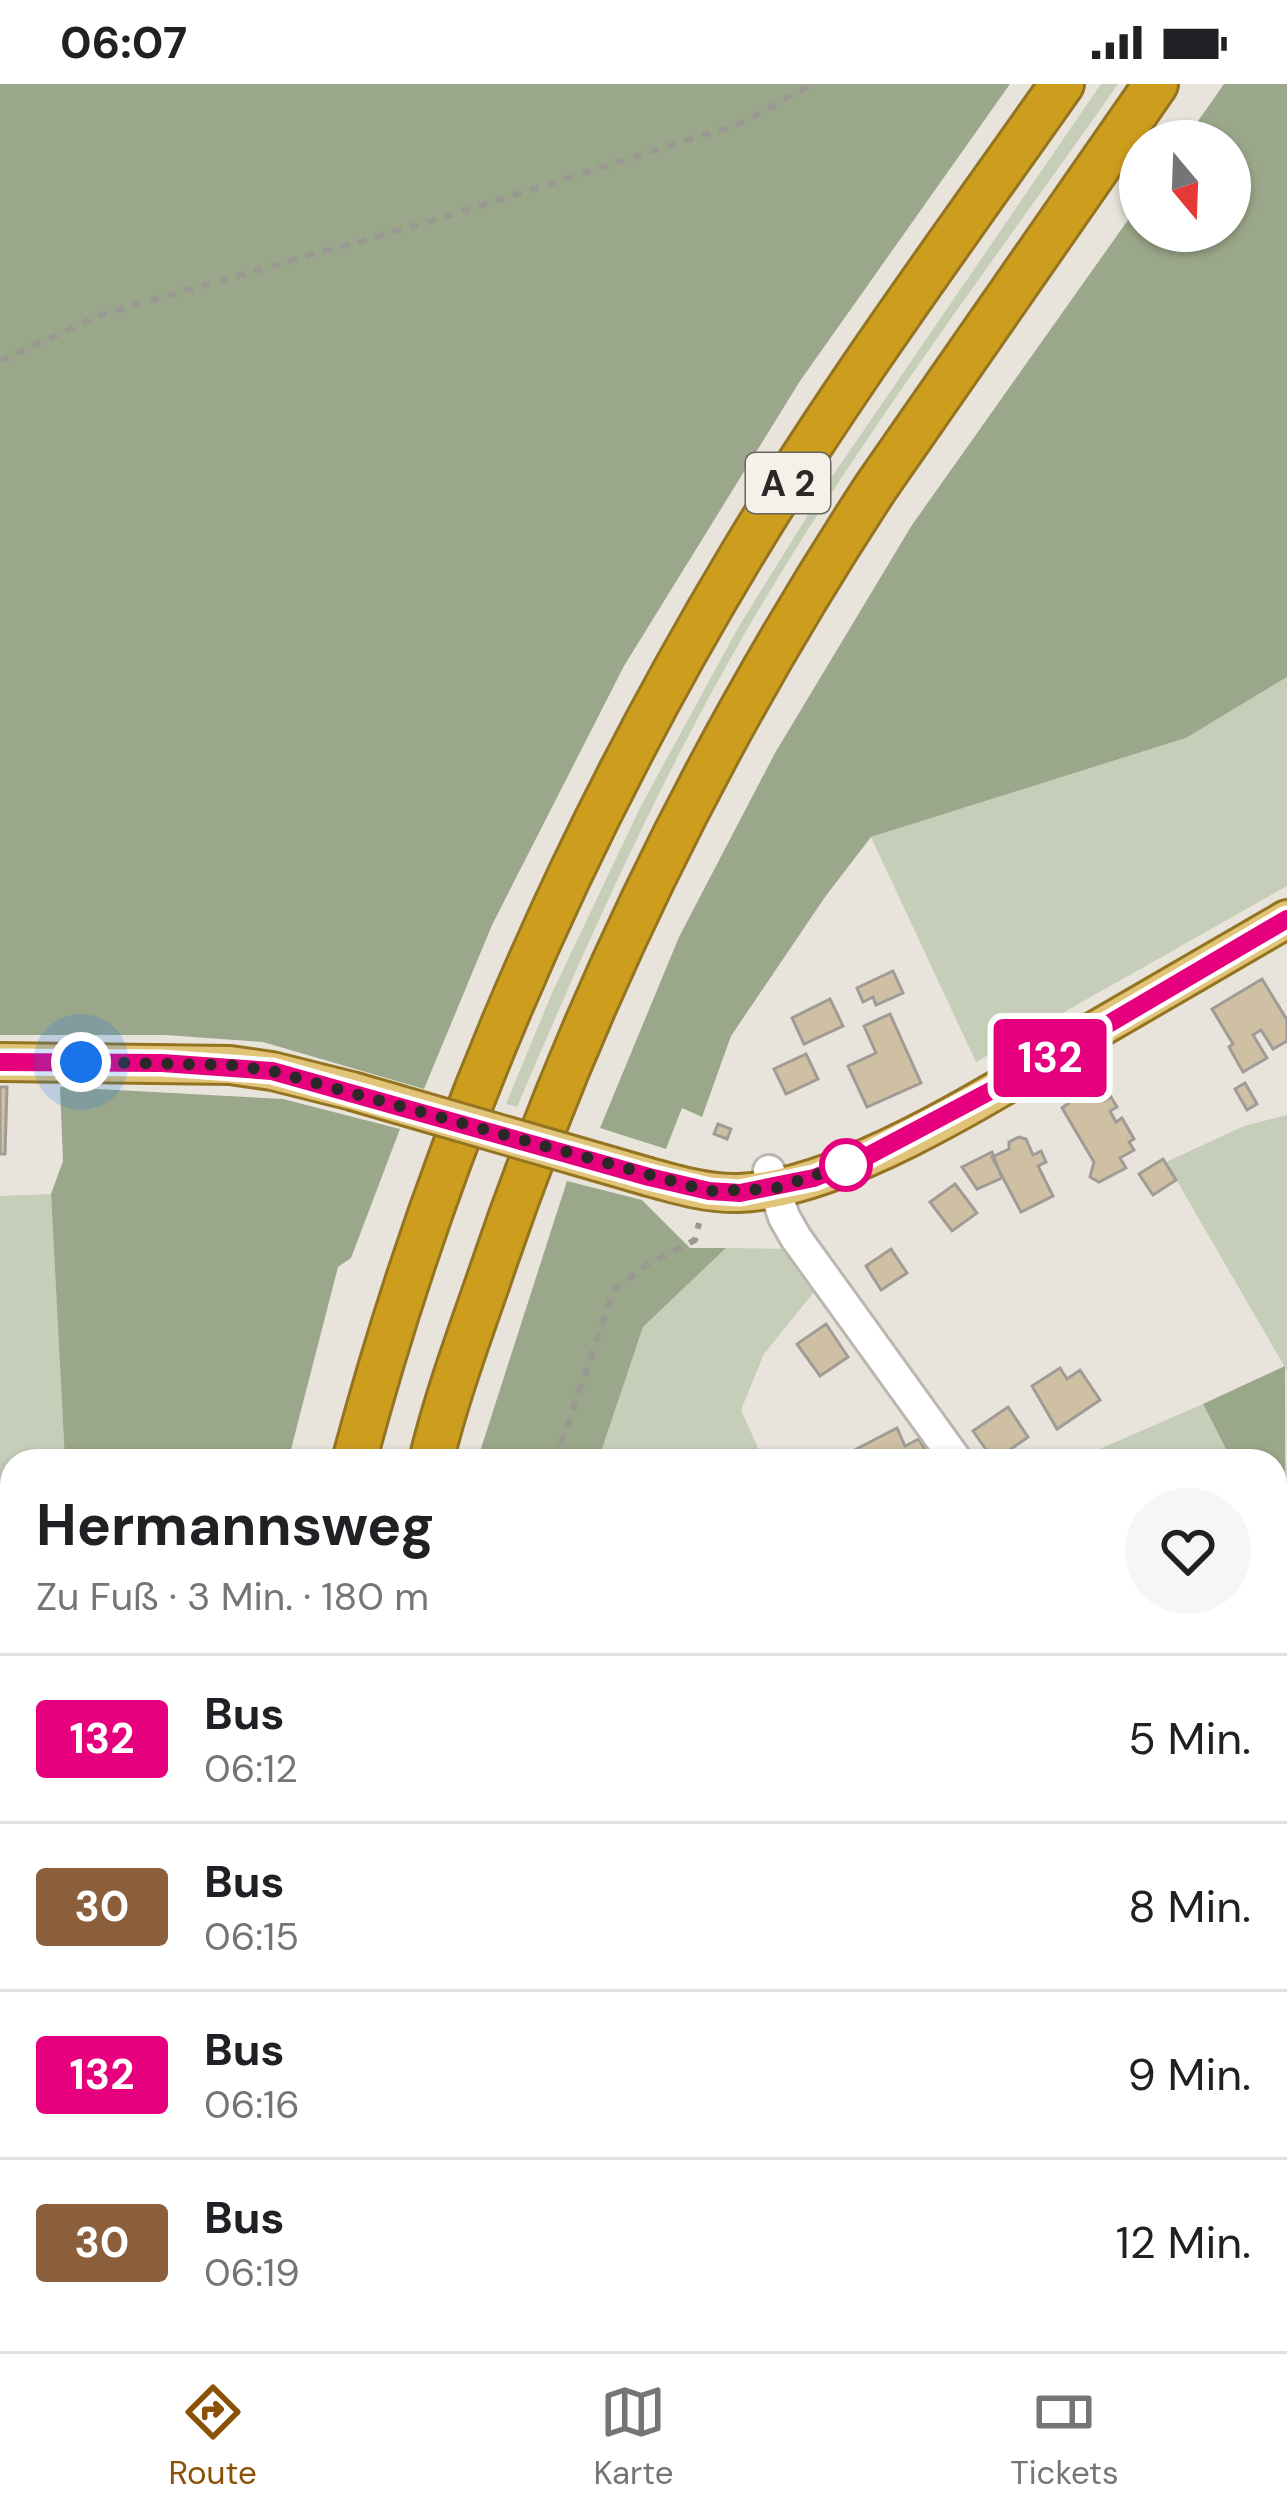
<!DOCTYPE html>
<html lang="de">
<head>
<meta charset="utf-8">
<style>
  body { margin:0; font-family:"DM Sans",sans-serif; background:#f6f6f6; color:#202124; height:100vh; display:flex; flex-direction:column; font-size:45px; white-space:nowrap }
  * { box-sizing:border-box; margin:0 }
  p { font-size:39px; color:#757577 }
  .icon { flex:none; width:66px; height:66px; fill:none; stroke:currentColor; stroke-width:2; stroke-linecap:round; stroke-linejoin:round }
  .map { position:relative; flex:1; overflow:hidden }
  .panel { position:absolute; left:0px; top:1365px; width:1287px; height:903px; display:flex; flex-direction:column; background:#fff; border-radius:36px 36px 0 0; box-shadow:0 3px 9px #0004 }
  .panel>* { flex:none }
  .badge { padding:0 24px; border-radius:9px; font-size:42px; line-height:78px }
  .needle { width:78px; rotate:161deg }
  .buttons { position:absolute; left:1119px; top:36px; display:grid; gap:24px }
  .buttons a { display:grid; place-items:center; width:132px; height:132px; border-radius:50%; background:#fff; box-shadow:0 3px 9px #0004; font-size:60px }
  .you { position:absolute; width:60px; height:60px; margin:-30px; border:9px solid #fff; border-radius:50%; background:#1a73e8; box-shadow:0 0 0 18px #1a73e833 }
  .map>.badge { position:absolute; translate:-50% -50%; box-shadow:0 0 0 6px #fff }
  .round { display:grid; place-items:center; flex:none; width:126px; height:126px; border-radius:63px; background:#f6f6f6 }
  .head { display:flex; align-items:center; justify-content:space-between; height:204px; padding:0 36px }
  h1 { font-size:57px; font-weight:700; line-height:90px }
  ul { padding:0; list-style:none }
  li { display:flex; align-items:center; gap:36px; height:168px; padding:0 36px; border-top:3px solid #e0e0e0 }
  li div { flex:1 }
  li b { display:block; font-size:45px }
  li em { font-style:normal }
  li .badge { min-width:132px; font-weight:700; text-align:center }
  .status { display:flex; justify-content:space-between; align-items:center; height:84px; padding:0 60px; background:#fff; direction:ltr }
  .status svg { height:33px; fill:currentColor }
  .tabs { display:flex; justify-content:space-around; align-items:center; height:168px; border-top:3px solid #e0e0e0; background:#fff; font-size:33px; color:#757577 }
  .tabs a { display:grid; justify-items:center; gap:6px }
  .tabs .current { color:#8a5107 }
  .map>svg:first-child { display:block }
  .green { fill:#c6ceb9 }
  .forest { fill:#9ba78a }
  .lines { fill:none; stroke-linecap:round; stroke-linejoin:round }
  .stream { stroke:#9eb4cd; stroke-width:9 }
  .building { fill:#cfc0a3; stroke:#a09c95; stroke-width:3 }
  .minor-casing { stroke:#bbb7b0; stroke-width:36 }
  .major-casing { stroke:#947420; stroke-width:42 }
  .highway-casing { stroke:#947420; stroke-width:48 }
  .path { stroke:#9b9892; stroke-width:6; stroke-dasharray:9 9; stroke-linecap:butt }
  .minor { stroke:#fff; stroke-width:30 }
  .major { stroke:#e1c477; stroke-width:36 }
  .highway { stroke:#cd9d1d; stroke-width:42 }
  .major-bridge-casing { stroke:#947420; stroke-width:42; stroke-linecap:butt }
  .major-bridge { stroke:#e1c477; stroke-width:36 }
  .line-casing { stroke:#fff; stroke-width:27 }
  .line { stroke:#e6007e; stroke-width:18 }
  .walk { stroke:#2b2927; stroke-width:12; stroke-dasharray:0 21.6 }
  .stop-dot { fill:#fff; stroke:#e6007e; stroke-width:6 }
  .labels { text-anchor:middle; dominant-baseline:central; stroke-width:12; stroke-linejoin:round; paint-order:stroke }
  .shield { fill:#f5f1e9; stroke:#686561; stroke-width:3 }
  .shield-label { font-size:36px; font-weight:bold; fill:#2b2927 }
</style>
</head>
<body>
<div class="status"><b>06:07</b><svg viewBox="0 0 49 12"><path d="M0 12V9h3v3zM5 12V6h3v6zM10 12V3h3v9zM15 12V0h3v12zM26 1h20v11H26zM47 4h2v5h-2z"/></svg></div>
<div class="map">
<svg width="1287" height="2267" viewBox="0 0 1287 2267">
  <rect width="100%" height="100%" fill="#e8e4dc"/>
  <!-- green -->
  <path class="green" d="M1101 0H1118C991 181 856 358 745 549 657 701 586 861 517 1023L506 1020 552 909 641 722 739 542 829 397Z
    M1287 593V802L976 978 871 753 1186 654Z
    M1287 1031V1287L1166 1078 1244 1042Z
    M51 1110 65 1377H12V1428L0 1424V1112Z
    M726 1164 789 1165 818 1203 764 1270 741 1326 764 1377H598L643 1243Z
    M1203 1320 1232 1377H1072Z
    M1287 2030V2267H921V2256H1275V2031Z"/>
  <!-- forest -->
  <path class="forest" d="M0 0H1010L800 297 624 582 492 841 424 1005 263 958 165 951H0Z
    M1224 0H1287V593L1186 654 871 753 825 813 731 952 702 1033 682 1024 666 1065 600 1044 679 853 775 669 912 441 1140 119V147H1230V57H1184Z
    M60 1003 283 1015 400 1045 351 1174 338 1183 288 1377H65L51 1110 63 1077Z
    M567 1097 642 1116 690 1164H726L643 1243 598 1377H477Z
    M1285 1282 1287 2030 1275 2031V1377H1232L1203 1320Z
    M0 1424 12 1428V2256H173V2267H0Z
    M360 2256H921V2267H361Z"/>
  <g class="lines">
    <!-- stream -->
    <path class="stream" d="M86 2267V2256"/>
  </g>
  <!-- building -->
  <path class="building" d="M893 887 903 909 876 921 873 913 863 918 857 904Z
    M1262 895 1287 936V957L1273 965 1261 946 1253 951 1267 974 1243 988 1229 963 1233 960 1212 925Z
    M830 915 843 942 804 960 792 934Z
    M890 930 921 999 867 1023 848 982 876 969 864 942Z
    M806 970 818 995 786 1010 774 985Z
    M1245 999 1257 1020 1247 1026 1235 1005Z
    M0 1003H7L5 1070H0Z
    M1089 1004H1096L1104 1017 1111 1013 1117 1023 1110 1027 1116 1038 1122 1034 1134 1055 1129 1058 1134 1066 1120 1074 1126 1084 1099 1098 1090 1093 1094 1078 1062 1024Z
    M718 1040 731 1045 727 1055 714 1050Z
    M1019 1053 1026 1055 1033 1071 1041 1067 1046 1078 1038 1082 1053 1112 1021 1128 992 1073 1009 1065V1058Z
    M992 1068 1002 1094 977 1105 962 1083Z
    M1163 1075 1176 1096 1153 1111 1139 1090Z
    M955 1100 977 1129 952 1147 930 1118Z
    M891 1165 907 1189 881 1206 866 1182Z
    M826 1240 848 1273 820 1292 797 1260Z
    M1060 1284 1067 1295 1080 1286 1100 1316 1057 1345 1032 1302Z
    M1008 1323 1028 1353 994 1377 973 1347Z
    M897 1344 905 1362 919 1355 931 1377H846L843 1372Z"/>
  <g class="lines">
    <!-- minor casing -->
    <g class="minor-casing">
      <path id="minor" d="M769 1087 784 1133 796 1154 957 1377"/>
    </g>
    <!-- major casing -->
    <g class="major-casing">
      <path id="major" d="M0 978 230 981 272 987 352 1007
        M649 1093C678 1101 708 1110 739 1109 843 1106 1006 1001 1096 946 1160 909 1223 872 1287 835"/>
    </g>
    <!-- highway casing -->
    <g class="highway-casing">
      <path id="highway" d="M354 1377C439 1058 571 755 741 472 839 309 953 155 1062 0
        M431 1377C446 1315 468 1255 489 1195 583 916 715 649 876 403L1156 0
        M228 2267V2256
        M302 2267V2256"/>
    </g>
    <!-- path -->
    <path class="path" d="M0 277 103 230 438 135 742 39 812 0
      M555 1377 614 1206 645 1182 695 1156 699 1139
      M1275 1620 1287 1618
      M1275 2026 1287 2023
      M397 2267 401 2256"/>
    <!-- minor -->
    <use href="#minor" class="minor"/>
    <!-- major -->
    <use href="#major" class="major"/>
    <!-- highway -->
    <use href="#highway" class="highway"/>
    <!-- major-bridge casing -->
    <g class="major-bridge-casing">
      <path id="major-bridge" d="M352 1007 649 1093"/>
    </g>
    <!-- major-bridge -->
    <use href="#major-bridge" class="major-bridge"/>
  </g>
  <g class="lines">
    <!-- line casing -->
    <g class="line-casing">
      <path id="line" d="M0 978 162 979 272 987 649 1093 709 1107 740 1109 814 1094 862 1075 1030 986 1287 835"/>
    </g>
    <!-- line -->
    <use href="#line" class="line"/>
    <!-- walk -->
    <path class="walk" d="M81 978 230 981 272 987 709 1107 773 1105 846 1081"/>
  </g>
  <!-- markers -->
  <circle class="stop-dot" cx="846" cy="1081" r="24"/>
  <g class="labels">
    <!-- shield labels -->
    <rect class="shield" x="746" y="369" width="84" height="60" rx="9"/>
    <g class="shield-label">
      <text x="788" y="399">A 2</text>
    </g>
  </g>
</svg>
<div class="buttons">
<a><svg class="needle" viewBox="-14 -14 28 28"><path d="M0-13l5 13h-10z" fill="#e53935"/><path d="M0 13l5-13h-10z" fill="#757577"/></svg></a>
</div>
<div class="you" style="left:81px;top:978px"></div>
<b class="badge" style="left:1050px;top:974px;background:#e6007e;color:#fff">132</b>
<section class="panel">
<div class="head"><div><h1>Hermannsweg</h1><p>Zu Fuß · 3 Min. · 180 m</p></div><a class="round"><svg class="icon" aria-label="heart" viewBox="0 0 24 24"><path d="M12 20l-8-8c-3-5 5-10 8-4 3-6 11-1 8 4z"/></svg></a></div>
<ul>
<li><span class="badge" style="background:#e6007e;color:#fff">132</span><div><b>Bus</b><p>06:12</p></div><em>5 Min.</em></li>
<li><span class="badge" style="background:#8b5e3c;color:#fff">30</span><div><b>Bus</b><p>06:15</p></div><em>8 Min.</em></li>
<li><span class="badge" style="background:#e6007e;color:#fff">132</span><div><b>Bus</b><p>06:16</p></div><em>9 Min.</em></li>
<li><span class="badge" style="background:#8b5e3c;color:#fff">30</span><div><b>Bus</b><p>06:19</p></div><em>12 Min.</em></li>
</ul>
</section>
</div>
<nav class="tabs">
<a class="current"><svg class="icon" aria-label="directions" viewBox="0 0 24 24"><path d="M12 3l9 9-9 9-9-9zM9 14v-3h6M13 9l2 2-2 2"/></svg>Route</a>
<a><svg class="icon" aria-label="map" viewBox="0 0 24 24"><path d="M3 6l6-2 6 2 6-2v14l-6 2-6-2-6 2zM9 4v14M15 6v14"/></svg>Karte</a>
<a><svg class="icon" aria-label="tickets" viewBox="0 0 24 24"><path d="M3 7h18v10H3zM15 7v10"/></svg>Tickets</a>
</nav>
</body>
</html>
